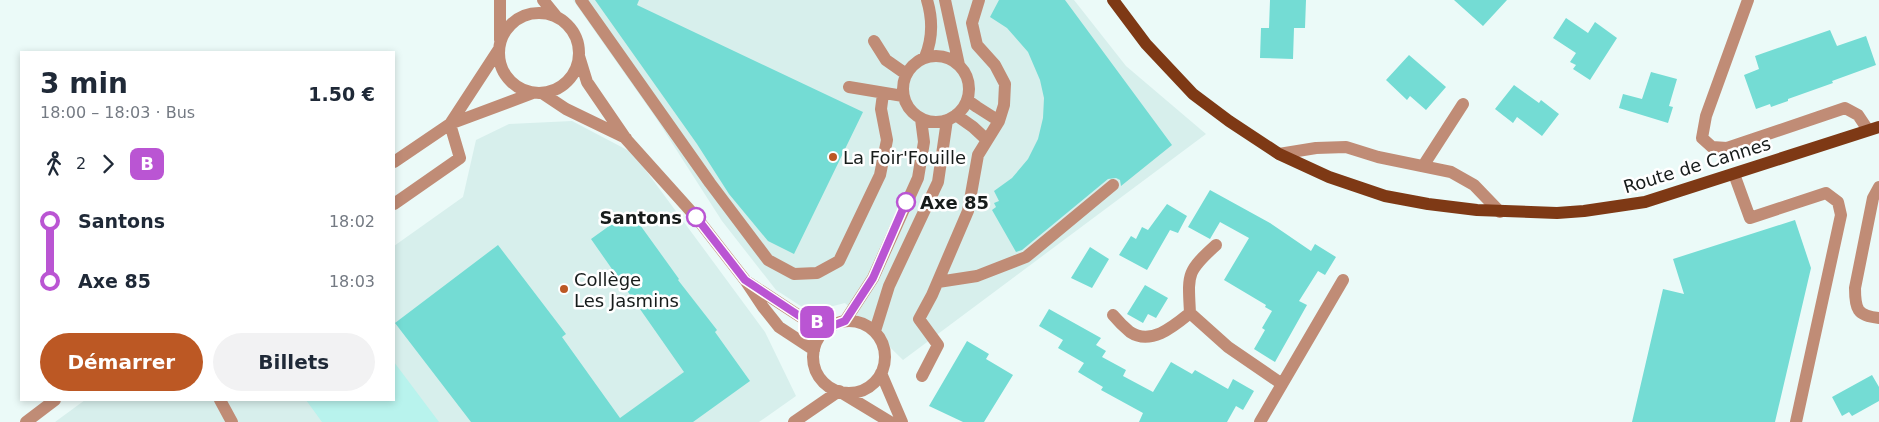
<!DOCTYPE html>
<html lang="fr">
<head>
<meta charset="utf-8">
<style>
  body { margin:0; font-family:"DejaVu Sans",sans-serif; background:#f2f2f3; color:#1f2937; height:100vh; display:flex; flex-direction:column; font-size:19px; white-space:nowrap }
  * { box-sizing:border-box; margin:0 }
  p { font-size:16px; color:#747a83 }
  .icon { flex:none; width:28px; height:28px; fill:none; stroke:currentColor; stroke-width:2; stroke-linecap:round; stroke-linejoin:round }
  .map { position:relative; flex:1; overflow:hidden }
  .panel { position:absolute; left:20px; top:51px; width:375px; height:350px; display:flex; flex-direction:column; background:#fff; border-radius:0px; box-shadow:0 2px 8px #0003 }
  .panel>* { flex:none }
  .badge { padding:0 10px; border-radius:8px; font-size:18px; line-height:32px }
  .map>.badge { position:absolute; translate:-50% -50%; box-shadow:0 0 0 2px #fff }
  .legs { display:flex; align-items:center; gap:8px; height:55px; padding:0 20px; font-size:16px }
  .legs p { margin-inline-start:auto }
  .headline { display:flex; align-items:center; justify-content:space-between; height:85px; padding:0 20px }
  h1 { font-size:28px; font-weight:800; line-height:38px }
  .action { display:flex; gap:10px; margin-top:auto; padding:10px 20px }
  .action a { flex:1; height:58px; border-radius:30px; background:#bc5824; color:#fff; font-size:20px; font-weight:800; line-height:58px; text-align:center }
  .action a+a { background:#f2f2f3; color:#1f2937 }
  ul { padding:0 20px; list-style:none }
  li { display:flex; align-items:center; gap:18px; height:60px; font-size:19px }
  li i { display:grid; place-items:center; width:8px; height:100%; margin:0 6px; background:currentColor }
  li i::after { content:''; width:12px; height:12px; margin:-6px; border:4px solid; border-radius:50%; background:#fff }
  li p { margin-inline-start:auto }
  li:first-child i { background:linear-gradient(#0000 50%,currentColor 0) }
  li:last-child i { background:linear-gradient(currentColor 50%,#0000 0) }
  .map>svg:first-child { display:block }
  .built { fill:#d7efec }
  .green { fill:#b8f3ed }
  .building { fill:#74dcd4 }
  .lines { fill:none; stroke-linecap:round; stroke-linejoin:round }
  .minor { stroke:#c08c76; stroke-width:12 }
  .major { stroke:#7e3915; stroke-width:12 }
  .line-1-casing { stroke:#fff; stroke-width:11 }
  .line-1 { stroke:#ba55d3; stroke-width:8 }
  .poi-dot { fill:#bc5824; stroke:#fff; stroke-width:2 }
  .stop-1-dot { fill:#fff; stroke:#ba55d3; stroke-width:2.5 }
  .labels { text-anchor:middle; dominant-baseline:central; stroke-width:5; stroke-linejoin:round; paint-order:stroke }
  .poi-label { font-size:18px; fill:#171c1b; stroke:#fff; text-anchor:start }
  .street-label { font-size:18px; fill:#171c1b; stroke:#fff }
  .stop-label { font-size:18px; font-weight:bold; fill:#171c1b; stroke:#fff; text-anchor:start }
</style>
</head>
<body>
<div class="map">
<svg width="1879" height="422" viewBox="0 0 1879 422">
  <rect width="100%" height="100%" fill="#ebfaf8"/>
  <!-- built -->
  <path class="built" d="M573 0H1074L1126 66 1206 134 903 360 845 303 810 312 776 290 722 221 656 118Z
    M572 121 633 153 765 332 796 396 759 422H55L85 400H394V246L463 197 476 140 509 124Z"/>
  <!-- green -->
  <path class="green" d="M394 362 439 422H322L306 400H394Z"/>
  <!-- building -->
  <path class="building" d="M595 0H639L637 5 863 112 794 254 768 241 729 194 697 144Z
    M999 0H1065L1172 145 1121 186 1120 180 1116 178 1108 179 1022 250 1016 252 992 210 996 207 994 203 999 201 994 191 1012 178 1028 159 1038 139 1043 118 1044 98 1040 80 1028 52 1007 28 990 17Z
    M1270 0H1306L1305 28H1294L1293 59 1260 58 1261 28H1269Z
    M1454 0H1507L1483 26Z
    M1566 18 1588 33 1595 22 1617 38 1590 80 1573 69 1576 65 1570 62 1576 53 1553 38Z
    M1830 30 1837 46 1866 36 1876 65 1832 81 1833 83 1788 99V101L1771 107 1770 104 1756 109 1744 75 1759 69 1755 56Z
    M1409 55 1446 87 1426 110 1410 96 1407 100 1386 80Z
    M1651 72 1677 79 1669 106 1673 107 1668 123 1619 108 1623 94 1642 99Z
    M1514 85 1539 103 1541 100 1559 114 1542 136 1517 117 1513 123 1495 109Z
    M1210 190 1270 223 1311 251 1315 244 1336 257 1325 275 1318 271 1299 301 1307 305 1275 362 1254 349 1265 330 1262 328 1272 311 1265 307 1266 305 1224 280 1249 238 1220 222 1210 239 1188 227Z
    M1167 204 1187 216 1178 233 1170 230 1147 270 1119 255 1131 236 1136 239 1142 227 1148 230Z
    M630 211 679 279 678 280 717 330 715 332 750 381 693 422H471L395 323 498 245 566 334 562 337 620 418 684 372 591 239Z
    M1795 220 1811 268 1775 422H1632L1663 289 1684 294 1673 259Z
    M1090 247 1109 259 1092 288 1071 278Z
    M1145 285 1168 298 1156 318 1148 314 1143 323 1127 314Z
    M1049 309 1101 338 1096 345 1106 351 1102 357 1126 370 1123 376 1153 392 1171 362 1192 374 1195 370 1228 389 1233 379 1254 391 1243 410 1236 406 1227 422H1139L1143 413 1101 390 1103 387 1078 372 1084 363 1058 348 1063 340 1039 326Z
    M967 341 989 354 986 359 1013 375 984 422H963L929 406Z
    M1872 375 1879 387V401L1852 416 1849 412 1842 416 1832 397Z"/>
  <g class="lines">
    <!-- minor -->
    <path class="minor" d="M500 0V40
      M543 0 556 16
      M581 0 710 183 768 260 794 274 817 273 839 261 880 175 887 140 881 109 883 94
      M945 0 959 65
      M1748 0 1706 116 1702 138 1712 147 1727 148 1845 108 1858 115 1868 130
      M499 53a40 40 0 1 1 80 0a40 40 0 1 1-80 0Z
      M874 41 886 60 906 74
      M903 89a33 33 0 1 1 66 0a33 33 0 1 1-66 0Z
      M579 56 587 82 626 139 696 217 745 280 763 307 779 327 814 350
      M925 57C933 38 933 20 927 0
      M849 87 903 96
      M542 93 566 109 626 138
      M967 100 977 107 999 121
      M956 115 973 127 987 140
      M450 124 499 49
      M1279 154 1316 148 1346 147 1378 157 1451 172 1474 185 1500 212
      M394 162 450 124 533 93
      M1423 166 1463 104
      M1734 174 1750 218 1826 193 1838 202 1841 215 1796 422
      M1879 187 1873 198 1855 288C1855 309 1857 316 1879 318
      M394 204 460 158 450 124
      M938 282 977 276 1026 257 1113 185
      M749 283 804 319 832 326
      M1190 313C1188 274 1186 272 1216 245
      M1113 315C1118 321 1124 327 1130 332 1151 346 1174 326 1190 313L1228 347 1282 384
      M845 321 873 278 918 178 924 142 921 119
      M813 357a36 36 0 1 1 72 0a36 36 0 1 1-72 0Z
      M875 331 889 286 938 182 947 120
      M881 373 902 422
      M922 376 938 345 919 319 932 295 968 211 978 155 999 121 1004 105 1005 84 995 65 977 45 972 23 979 0
      M220 400 232 422
      M26 422 55 400
      M794 422 839 391 890 422
      M1260 422 1343 280"/>
    <!-- major -->
    <path class="major" d="M1113 0 1146 44 1193 94 1229 121 1279 154 1329 177 1385 196 1428 204 1477 210 1557 213 1584 211 1645 202 1879 127"/>
  </g>
  <g class="lines">
    <!-- line-1 casing -->
    <g class="line-1-casing">
      <path id="line-1" d="M696 217 745 280 804 319 832 326 845 321 873 278 906 202"/>
    </g>
    <!-- line-1 -->
    <use href="#line-1" class="line-1"/>
  </g>
  <!-- markers -->
  <g class="poi-dot">
    <circle cx="833" cy="157" r="5"/>
    <circle cx="564" cy="289" r="5"/>
  </g>
  <g class="stop-1-dot">
    <circle cx="906" cy="202" r="9"/>
    <circle cx="696" cy="217" r="9"/>
  </g>
  <g class="labels">
    <!-- poi labels -->
    <g class="poi-label">
      <text x="843" y="157">La Foir'Fouille</text>
      <text x="574" y="279">Collège<tspan x="574" dy="21">Les Jasmins</tspan></text>
    </g>
    <!-- street labels -->
    <g class="street-label">
      <text transform="translate(1697 165) rotate(-17)">Route de Cannes</text>
    </g>
    <!-- stop labels -->
    <g class="stop-label">
      <text x="920" y="202">Axe 85</text>
      <text x="682" y="217" text-anchor="end">Santons</text>
    </g>
  </g>
</svg>
<b class="badge" style="left:817px;top:322px;background:#ba55d3;color:#fff">B</b>
<section class="panel">
<div class="headline"><div><h1>3 min</h1><p>18:00 – 18:03 · Bus</p></div><b>1.50 €</b></div>
<div class="legs"><svg class="icon" aria-label="walk" viewBox="0 0 24 24"><circle cx="13" cy="4" r="2"/><path d="M13 8l-2 6 4 7M11 14l-3 7M7 12l3-4h3l4 4"/></svg>2<svg class="icon" aria-label="forward" viewBox="0 0 24 24"><path d="M9 5l7 7-7 7"/></svg><b class="badge" style="background:#ba55d3;color:#fff">B</b></div>
<ul>
<li><i style="color:#ba55d3"></i><b>Santons</b><p>18:02</p></li>
<li><i style="color:#ba55d3"></i><b>Axe 85</b><p>18:03</p></li>
</ul>
<div class="action"><a>Démarrer</a><a>Billets</a></div>
</section>
</div>
</body>
</html>
